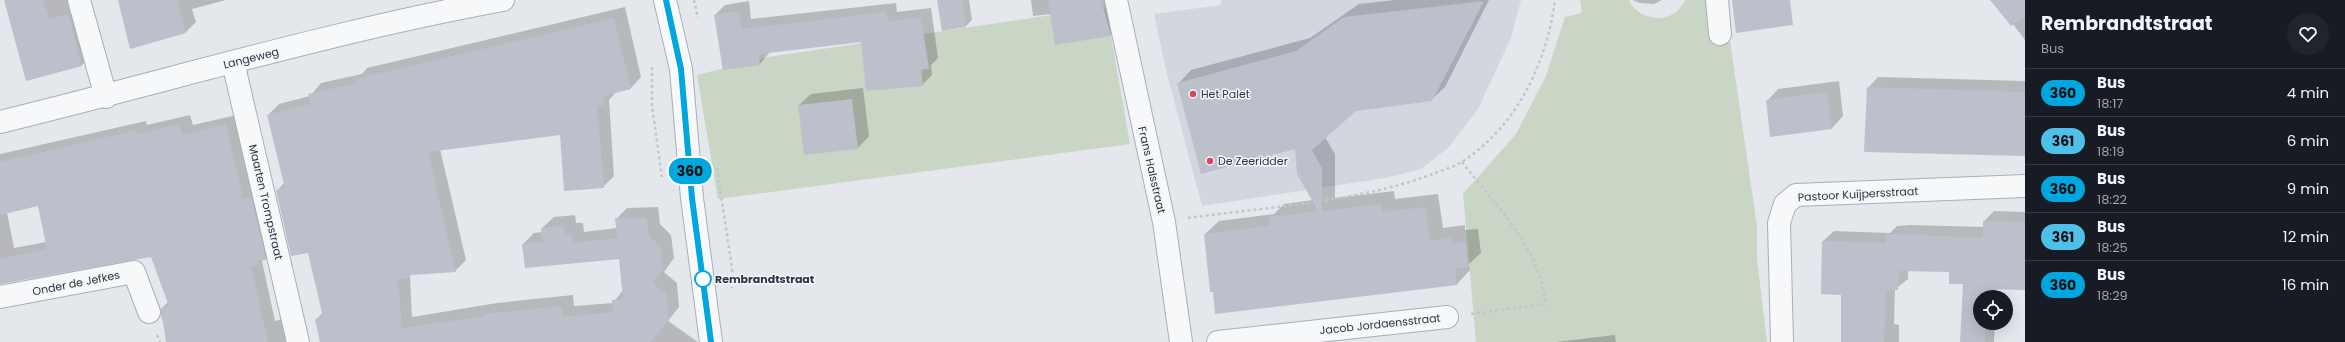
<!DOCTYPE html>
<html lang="en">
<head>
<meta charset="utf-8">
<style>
  body { margin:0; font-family:Poppins,sans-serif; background:#20242c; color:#f1f3f6; height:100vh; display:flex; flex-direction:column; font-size:15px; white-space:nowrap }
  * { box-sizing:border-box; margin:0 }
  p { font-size:13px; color:#9ea1a6 }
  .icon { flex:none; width:22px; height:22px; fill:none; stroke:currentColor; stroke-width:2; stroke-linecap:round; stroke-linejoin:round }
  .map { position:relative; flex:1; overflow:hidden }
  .side { display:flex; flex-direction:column; background:#171b24; width:320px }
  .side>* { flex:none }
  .badge { padding:0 8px; border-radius:13px; font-size:14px; line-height:26px }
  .buttons { position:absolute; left:1973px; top:290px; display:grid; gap:8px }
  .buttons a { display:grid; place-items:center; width:40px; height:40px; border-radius:50%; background:#171b24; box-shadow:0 4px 16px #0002; font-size:20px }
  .map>.badge { position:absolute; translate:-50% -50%; box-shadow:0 0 0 2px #fff }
  .round { display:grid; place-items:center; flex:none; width:42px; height:42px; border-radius:21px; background:#20242c }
  .summary { display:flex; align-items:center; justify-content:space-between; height:68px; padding:0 16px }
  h1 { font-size:19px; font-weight:700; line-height:30px }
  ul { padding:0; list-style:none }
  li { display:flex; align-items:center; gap:12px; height:48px; padding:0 16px; border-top:1px solid #363941 }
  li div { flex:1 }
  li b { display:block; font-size:15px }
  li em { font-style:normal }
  li .badge { min-width:44px; font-weight:700; text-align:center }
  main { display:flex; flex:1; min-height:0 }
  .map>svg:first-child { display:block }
  .built { fill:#d2d6de }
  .green { fill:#c9d6c5 }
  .shadow { fill:#0003; fill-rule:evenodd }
  .building { fill:#bbc0ca }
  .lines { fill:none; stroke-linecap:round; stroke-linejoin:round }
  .minor-casing { stroke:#a9aeb7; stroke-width:24 }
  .tertiary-casing { stroke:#a9aeb7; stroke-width:24 }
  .path { stroke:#c2c5cb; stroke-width:2.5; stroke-dasharray:3 3; stroke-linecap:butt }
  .minor { stroke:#f7f8fa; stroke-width:22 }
  .tertiary { stroke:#f7f8fa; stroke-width:22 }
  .line-casing { stroke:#fff; stroke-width:9 }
  .line { stroke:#00a6de; stroke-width:6 }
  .poi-dot { fill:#d1495b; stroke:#f4f6f9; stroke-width:1.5 }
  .stop-dot { fill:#fff; stroke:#00a6de; stroke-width:2 }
  .labels { text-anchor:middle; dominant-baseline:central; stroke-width:3; stroke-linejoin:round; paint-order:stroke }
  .street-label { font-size:11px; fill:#2b3445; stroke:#f4f6f9 }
  .poi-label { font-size:11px; fill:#2b3445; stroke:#f4f6f9; text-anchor:start }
  .stop-label { font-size:11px; font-weight:bold; fill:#2b3445; stroke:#f4f6f9; text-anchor:start }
</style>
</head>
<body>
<main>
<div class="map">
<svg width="2025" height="342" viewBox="0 0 2025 342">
  <rect width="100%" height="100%" fill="#e4e7ec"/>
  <!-- built -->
  <path class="built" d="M1221 0H1521L1511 38 1478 109 1449 147 1421 169 1385 178 1202 206 1166 70 1154 14 1221 5Z"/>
  <!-- green -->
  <path class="green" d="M1580 0H1629C1635 16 1659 23 1673 14 1679 11 1682 5 1686 0H1724L1757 226V259L1767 342H1476L1463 194 1516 134 1546 76 1565 17 1582 13Z
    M1106 7 1130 144 718 199 697 75 768 57Z"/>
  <!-- shadow -->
  <path class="shadow" d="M5 0H79L93 54 82 65 27 80Z
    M118 0H226L192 9 196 22 185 33Z
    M939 0H969L972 20 966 26Z
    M1031 0H1115L1120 25 1110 35 1051 14 1033 16Z
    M1395 0H1489L1445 87 1431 100 1356 110 1325 137 1335 154V198L1394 191 1395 199 1438 194 1443 228 1465 225V230L1478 229 1481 253 1469 264 1470 270 1457 284 1205 234 1219 221 1274 214 1284 204 1313 200 1296 148 1178 84 1191 70 1310 38 1359 4Z
    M1633 0H1662L1654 4 1640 3Z
    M1990 0H2025V40L2013 24 2011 25Z
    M749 1 751 19 896 3 897 12 931 8 938 58 931 65 932 75 922 85 862 41 770 52 760 64 723 69 715 15 725 5Z
    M625 7 641 77 630 89 616 92 609 100 614 176 603 187 561 133 440 149 466 260 455 271 412 274 410 276 412 317 497 303 573 295 574 306 613 303 623 290 620 258 523 244 534 233 543 232 542 228 554 217 575 215 576 223H583L584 232 617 228 616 219 627 208 658 207 660 224 671 235 674 258 664 272 677 283 679 307 668 321 698 342H321L316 320 323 312 309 252 277 191 284 183 268 115 279 104 310 96 321 83 362 74 367 68Z
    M1878 77 2025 81V155L1868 88Z
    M1839 81 1843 116 1832 128 1767 101 1778 89Z
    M863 88 869 136 858 148 799 105 811 94Z
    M190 115 193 125 237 115 276 249 262 261 275 321 284 319 289 342H170L161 316 162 308 169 301 151 256 0 284V154L146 121 147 125ZM38 205 46 242 14 248 7 212Z
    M1994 211 2025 212V289L1996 288 1995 297H1980V323H1995L1994 342H1962L1964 283 1950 271 1908 270V279L1895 289 1894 324 1899 325V342H1841L1842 294 1823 241 1834 231 1890 233 1897 226 1910 225 1984 227V221Z
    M1615 335 1616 342H1556Z"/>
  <!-- building -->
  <path class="building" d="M4 0H43L49 19 68 14 82 66 26 81Z
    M118 0H177L186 33 130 49Z
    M937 0H962L966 27 942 31Z
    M1048 0H1101L1111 36 1055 45Z
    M1732 0H1790L1793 25 1736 33Z
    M1991 0H2025V16L2011 26Z
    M1484 1 1432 101 1356 111 1312 150 1322 168V211L1381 204 1382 212 1425 207 1430 241 1452 238V243L1465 242 1468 267 1455 269 1457 285 1215 314 1213 292H1210L1204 234 1270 226V217L1318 211 1297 174 1295 149 1201 174 1177 83 1296 51 1344 17Z
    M739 11 742 29 886 12 888 22 921 17 929 69 921 70 923 86 866 91 861 42 759 54 760 65 723 70 714 15Z
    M614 18 631 89 603 96 605 105 597 106 604 188 564 191 560 135 428 152 456 272 409 275 410 278 398 279 402 328 485 316 484 314 562 306 563 317 613 312 612 300 623 299 619 259 525 268 522 244 543 242 541 228 564 226 565 234H572L573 243 617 238 615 218H647L649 235 660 246 663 270 653 283 666 294 669 319 651 342H320L315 319 323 317 308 253 291 256 276 190 285 188 267 115 311 104 308 94 356 83 355 79Z
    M1867 87 2025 92V156L1864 152Z
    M1827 92 1832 129 1770 137 1766 100Z
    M852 99 858 149 804 155 798 105Z
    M180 124 183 135 226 124 243 198 251 197 266 260 258 261 259 265 251 266 268 342H166L161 308 169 306 151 257 0 284V259L47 249 38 206 0 215V162L136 130 137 134Z
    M1983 221 2025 222V290L1986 289V297H1980V323H1985V342H1960L1963 284H1949V272L1899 271 1898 290H1886L1884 342H1841V295L1821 294 1822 241 1886 243V235L1899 234 1983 238Z"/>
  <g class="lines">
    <!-- minor casing -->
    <g class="minor-casing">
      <path id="minor" d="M79 0 106 97
        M1116 0 1164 222 1181 342
        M1717 0 1720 34
        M233 62 298 342
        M0 122C168 81 333 31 503 0
        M0 297 134 272 149 312
        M1218 342 1447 317
        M1782 342 1779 223 1785 204 1796 195 2025 186"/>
    </g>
    <!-- tertiary casing -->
    <g class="tertiary-casing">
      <path id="tertiary" d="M665 0 681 69 692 198 711 342"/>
    </g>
    <!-- path -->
    <path class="path" d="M694 0 698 18
      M652 67V106L662 177
      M1462 162C1489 197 1524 232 1539 274 1542 283 1544 294 1546 304L1471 314
      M717 168 732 268V288
      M1188 218C1267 207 1358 202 1433 174 1442 170 1455 167 1463 161 1517 126 1547 62 1555 0
      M157 335 160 342"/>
    <!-- minor -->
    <use href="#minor" class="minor"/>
    <!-- tertiary -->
    <use href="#tertiary" class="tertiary"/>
  </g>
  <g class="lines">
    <!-- line casing -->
    <g class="line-casing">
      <path id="line" d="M666 0 681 69 692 198 711 342"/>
    </g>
    <!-- line -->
    <use href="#line" class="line"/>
  </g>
  <!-- markers -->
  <g class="poi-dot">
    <circle cx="1193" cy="94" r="4"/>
    <circle cx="1210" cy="161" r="4"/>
  </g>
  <circle class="stop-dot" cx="703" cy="279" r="8"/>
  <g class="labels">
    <!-- street labels -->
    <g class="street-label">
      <text transform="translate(251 58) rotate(-14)">Langeweg</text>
      <text transform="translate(1152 170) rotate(77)">Frans Halsstraat</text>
      <text transform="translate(1858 194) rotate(-3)">Pastoor Kuijpersstraat</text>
      <text transform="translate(266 202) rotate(77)">Maarten Trompstraat</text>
      <text transform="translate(76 283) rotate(-11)">Onder de Jefkes</text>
      <text transform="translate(1380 324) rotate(-6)">Jacob Jordaensstraat</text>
    </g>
    <!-- poi labels -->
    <g class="poi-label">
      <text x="1201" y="94">Het Palet</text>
      <text x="1218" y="161">De Zeeridder</text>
    </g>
    <!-- stop labels -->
    <g class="stop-label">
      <text x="715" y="279">Rembrandtstraat</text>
    </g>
  </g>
</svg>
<div class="buttons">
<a><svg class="icon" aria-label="locate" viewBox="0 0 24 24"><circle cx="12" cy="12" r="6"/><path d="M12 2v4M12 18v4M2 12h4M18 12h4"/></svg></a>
</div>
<b class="badge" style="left:690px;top:171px;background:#00a6de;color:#111">360</b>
</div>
<section class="side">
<div class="summary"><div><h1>Rembrandtstraat</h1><p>Bus</p></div><a class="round"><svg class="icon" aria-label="heart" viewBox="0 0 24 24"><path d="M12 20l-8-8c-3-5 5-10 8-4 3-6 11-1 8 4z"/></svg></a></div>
<ul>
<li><span class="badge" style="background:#00a6de;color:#111">360</span><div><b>Bus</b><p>18:17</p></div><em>4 min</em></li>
<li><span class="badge" style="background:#4ec1e8;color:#111">361</span><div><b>Bus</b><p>18:19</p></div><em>6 min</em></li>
<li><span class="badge" style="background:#00a6de;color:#111">360</span><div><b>Bus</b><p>18:22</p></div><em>9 min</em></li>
<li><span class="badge" style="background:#4ec1e8;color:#111">361</span><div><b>Bus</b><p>18:25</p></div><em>12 min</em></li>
<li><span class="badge" style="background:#00a6de;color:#111">360</span><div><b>Bus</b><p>18:29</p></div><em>16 min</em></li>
</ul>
</section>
</main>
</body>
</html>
